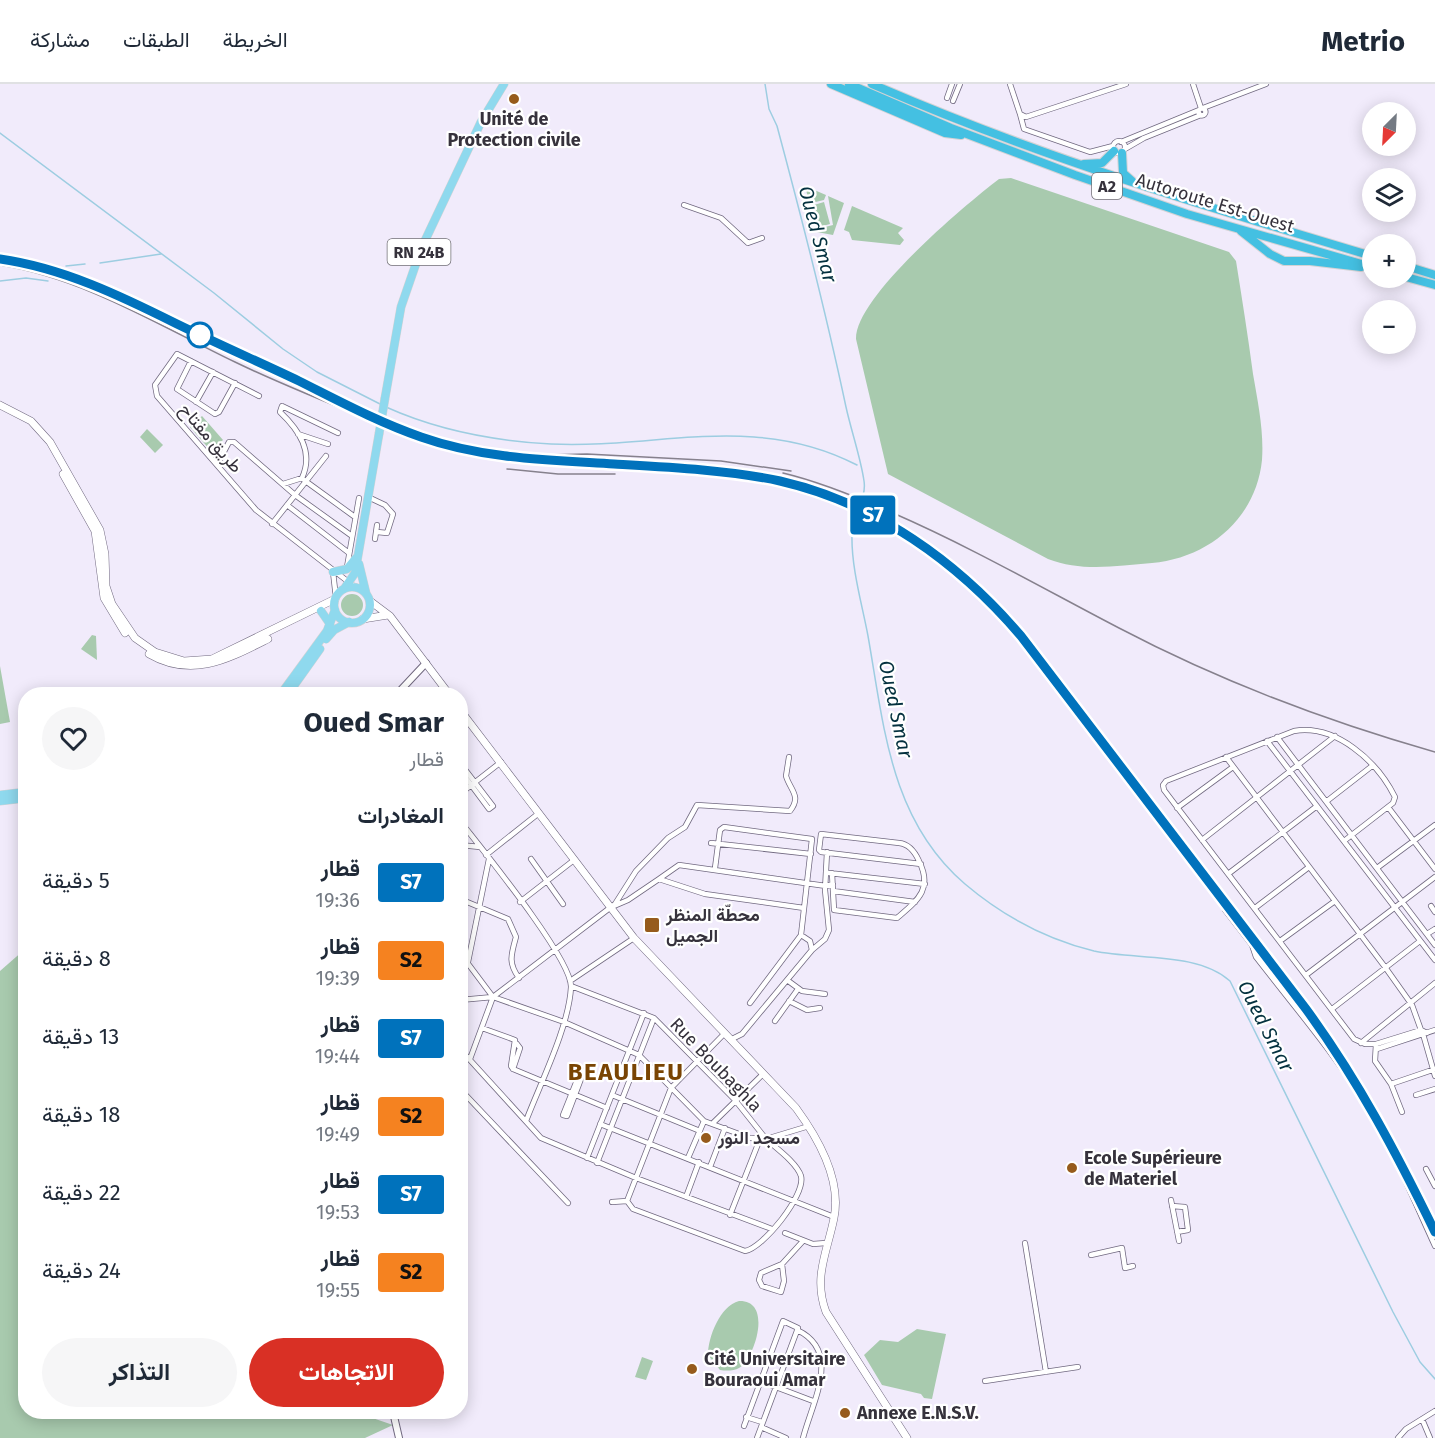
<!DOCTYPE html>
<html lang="ar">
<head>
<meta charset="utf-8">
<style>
  body { margin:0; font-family:"Fira Sans",Vazirmatn,sans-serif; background:#f6f6f7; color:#1f2937; direction:rtl; height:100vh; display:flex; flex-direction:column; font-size:22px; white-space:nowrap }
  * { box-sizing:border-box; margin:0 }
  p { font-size:20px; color:#747a83 }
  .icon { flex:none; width:33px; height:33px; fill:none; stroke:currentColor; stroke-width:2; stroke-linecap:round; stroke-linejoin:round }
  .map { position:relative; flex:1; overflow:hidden; direction:ltr }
  .details { position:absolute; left:18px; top:603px; width:450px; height:732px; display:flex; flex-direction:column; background:#fff; border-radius:24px; box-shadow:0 3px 15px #0003; direction:rtl }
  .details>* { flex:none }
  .badge { padding:0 12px; border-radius:4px; font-size:21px; line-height:39px }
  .needle { width:39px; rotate:204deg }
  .tools { position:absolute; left:1362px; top:18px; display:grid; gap:12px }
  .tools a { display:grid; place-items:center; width:54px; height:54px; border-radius:50%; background:#fff; box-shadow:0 3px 15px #0003; font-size:30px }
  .map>.badge { position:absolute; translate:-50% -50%; box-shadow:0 0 0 3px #fff }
  h2 { padding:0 24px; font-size:22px; line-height:54px }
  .round { display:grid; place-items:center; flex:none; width:63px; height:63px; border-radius:32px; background:#f6f6f7 }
  .head { display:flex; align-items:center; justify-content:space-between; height:102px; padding:0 24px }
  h1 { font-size:28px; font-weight:700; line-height:45px }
  .action { display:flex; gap:12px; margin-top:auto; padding:12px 24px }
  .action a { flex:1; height:69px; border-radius:36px; background:#d93025; color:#fff; font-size:24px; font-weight:700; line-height:69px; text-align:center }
  .action a+a { background:#f6f6f7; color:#1f2937 }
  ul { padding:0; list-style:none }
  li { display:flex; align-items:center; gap:18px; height:78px; padding:0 24px }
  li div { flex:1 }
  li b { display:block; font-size:22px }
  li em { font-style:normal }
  li .badge { min-width:66px; font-weight:700; text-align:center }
  header { display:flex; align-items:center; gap:36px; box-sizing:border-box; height:84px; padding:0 30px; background:#fff; border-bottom:2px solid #e0e1e3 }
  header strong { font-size:28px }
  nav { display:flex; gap:33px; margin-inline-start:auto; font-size:21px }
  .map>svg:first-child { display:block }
  .green { fill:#a8caae }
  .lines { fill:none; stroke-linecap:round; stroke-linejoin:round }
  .stream { stroke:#9dcde1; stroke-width:1.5 }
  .minor-casing { stroke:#716980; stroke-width:6 }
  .tertiary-casing { stroke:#716980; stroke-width:8 }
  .secondary-casing { stroke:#716980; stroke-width:8 }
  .primary-casing { stroke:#d3d2d4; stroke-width:9 }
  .motorway-casing { stroke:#d3d2d4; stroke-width:10 }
  .minor { stroke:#fff; stroke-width:4.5 }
  .tertiary { stroke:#fff; stroke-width:6 }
  .secondary { stroke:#fff; stroke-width:7 }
  .primary { stroke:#8fd9ee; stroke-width:8 }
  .motorway { stroke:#44c0e2; stroke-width:8 }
  .rail { stroke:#86818d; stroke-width:1.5 }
  .primary-bridge-casing { stroke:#d3d2d4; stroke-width:9; stroke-linecap:butt }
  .primary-bridge { stroke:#8fd9ee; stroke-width:8 }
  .line-casing { stroke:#fff; stroke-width:14 }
  .line { stroke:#0072bc; stroke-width:9 }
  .poi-dot { fill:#965b1c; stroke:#fff; stroke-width:2 }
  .stop-dot { fill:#fff; stroke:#0072bc; stroke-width:3 }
  .labels { text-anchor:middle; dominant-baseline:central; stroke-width:4.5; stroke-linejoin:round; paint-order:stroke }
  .shield { fill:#fff; stroke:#727076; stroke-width:1.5 }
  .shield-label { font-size:16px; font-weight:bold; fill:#36323c }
  .poi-label { font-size:18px; font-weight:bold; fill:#36323c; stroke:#fff; text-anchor:start }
  .street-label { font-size:18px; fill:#36323c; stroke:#fff }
  .water-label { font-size:20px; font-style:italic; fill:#04313f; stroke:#fff }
  .district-label { font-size:24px; font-weight:bold; letter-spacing:1.5px; fill:#794403; stroke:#fff }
</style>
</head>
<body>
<header>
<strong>Metrio</strong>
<nav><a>الخريطة</a><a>الطبقات</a><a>مشاركة</a></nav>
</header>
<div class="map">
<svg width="1435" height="1354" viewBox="0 0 1435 1354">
  <rect width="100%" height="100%" fill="#f1ebfb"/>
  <!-- green -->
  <path class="green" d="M1011 94 1229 168 1236 177C1242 215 1248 252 1253 290 1258 319 1264 347 1262 376 1256 435 1208 474 1152 479 1117 482 1081 488 1048 475L888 390 856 255C855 213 965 121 999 95Z
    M805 102 826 111 824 116 811 119 817 145 833 141 828 112 844 119 833 151 817 148Z
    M824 118 830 140 819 143 814 121Z
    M852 122 903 144 898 149 904 156 900 161 852 156 849 148 844 146Z
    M202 332 223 356 211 367 190 343Z
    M147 345 163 361 155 369 140 353Z
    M341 521a11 11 0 1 1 22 0a11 11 0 1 1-22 0Z
    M92 551 96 552 97 576 81 565Z
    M0 582 10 638 0 640Z
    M24 866 26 1328H355L393 1341 365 1354H0V887Z
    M739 1217C774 1216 754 1276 739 1284 734 1287 726 1287 720 1286L708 1271C708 1253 720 1222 739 1217Z
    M917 1245 946 1250 932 1315 924 1314 921 1310 882 1301 864 1271 880 1256 898 1258Z
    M642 1273 653 1277 646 1296 635 1293Z"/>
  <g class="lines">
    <!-- stream -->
    <path class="stream" d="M765 0 769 25 777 42C802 135 826 229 846 323 851 346 861 375 864 397 867 415 852 432 852 450 851 483 862 520 868 552 884 642 890 736 965 800 1004 833 1045 855 1094 867 1136 876 1198 868 1230 897L1393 1228 1420 1278 1435 1295
      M0 49 214 209 283 265 317 288 382 321
      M100 179 161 170
      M66 182 85 180
      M0 197 26 194 48 197
      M386 323C437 346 495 357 551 360 657 365 755 328 857 381"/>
    <!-- minor casing -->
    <g class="minor-casing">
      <path id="minor" d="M1010 0 1020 30 1026 33 1126 0
        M1193 0 1201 24
        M947 14 952 0
        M953 17 960 0
        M1203 24 1266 0
        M1198.5 28a3.5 3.5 0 1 1 7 0a3.5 3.5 0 1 1-7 0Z
        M1020 30 1024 45 1090 68 1113 62
        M1113 63a6 6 0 1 1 12 0a6 6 0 1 1-12 0Z
        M1121 58 1199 26
        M1125 65 1144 54 1201 31
        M684 121 721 134 748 159 762 154
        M191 277 177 305 215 330 219 328 235 299
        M259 312 177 270 155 301 157 312 256 426 355 503
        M196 318 213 288
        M298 350 328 360
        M217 381 229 358H234L295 411 352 452
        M304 396 355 433
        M283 400 302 394C314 368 299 346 280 328L282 322 338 349
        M368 413 385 421 393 430 387 449 377 448
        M287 421 349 469
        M272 440 326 372
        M375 455 377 441
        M347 483 359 414
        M333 488 336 514
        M1277 653 1435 861
        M1267 657 1435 876
        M1226 673 1385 883 1412 921 1421 946
        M460 679 493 722 489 725 460 686
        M460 710 501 678
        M1327 717 1372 682
        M1388 723 1435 785
        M1177 724 1233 683
        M460 737C481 764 572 875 571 903 569 943 540 1000 526 1037
        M1202 756 1335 652
        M1344 757 1393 719 1395 713C1377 677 1336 640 1294 647L1166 697 1163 701 1164 706 1354 955 1365 960H1376L1421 946 1427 949
        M711 759 811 770
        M460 761 480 763
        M486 771 539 729
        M531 775 563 820
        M715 784 720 746 724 743 812 755 801 851 750 919
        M1377 784 1435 741
        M829 789 925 800
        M832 789 834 826 897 834C918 816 933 805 919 777 915 768 909 760 899 759L821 750 819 766 821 768 921 780
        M1228 790 1317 722
        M659 795 679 781 826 802 833 800
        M833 807 915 818
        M460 815 508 835 516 853C511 871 508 879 519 894
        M520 818 574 776
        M614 822 628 816 659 795 705 810 804 824
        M1431 822 1435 828
        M1255 824 1309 783
        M1225 826 1252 861 1256 873C1293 921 1332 966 1364 1018 1392 1063 1413 1114 1435 1162
        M1427 850 1435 845
        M1280 857 1335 817
        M812 866 825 855 829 846 825 806 827 768
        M460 869 493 913 564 938 639 971 704 1037 750 1054 766 1055C776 1064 797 1079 801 1092 806 1111 763 1164 745 1167L633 1125 627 1117
        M468 878 489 775
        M1306 891 1435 793
        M787 896 802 907 825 910
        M570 897 634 854
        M571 902 654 934 735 1016 766 1055
        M493 913 615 820 636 787 668 754 685 743 697 721 790 727C802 712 790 706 786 692L789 673
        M460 916 493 913
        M789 917 807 926 820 924
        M1332 925 1420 857
        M775 937 798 905
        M482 944 515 956 511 982 513 985 607 1024
        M1423 950 1435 992
        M730 956 742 950 812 866 810 857 801 851
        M1361 959 1435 899
        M1376 960 1375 977 1391 1000 1402 1028
        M460 965 541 1054 636 1094 772 1145
        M1377 965 1435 946
        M470 975 493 913
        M513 985 520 964 517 960
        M581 986 584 987 567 1032 563 1031Z
        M1391 1000 1435 985
        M460 1005 568 1119
        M612 1011 700 1047
        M1416 1011 1435 1005
        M713 1039 763 990
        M600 1040 834 1133
        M587 1074 644 929
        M688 1074 704 1037
        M597 1079 654 934
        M710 1083 725 1044
        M1426 1085 1435 1102
        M686 1113 699 1078
        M1171 1116 1179 1157
        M627 1117 671 1004 724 950
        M612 1118 627 1117
        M1172 1122 1185 1123 1188 1146 1177 1148
        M730 1131 758 1060 766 1055 809 1042
        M785 1149 813 1160 826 1159
        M1025 1159 1046 1288
        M1091 1171 1122 1164 1125 1184 1133 1182
        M782 1180 784 1197 781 1208 762 1202 759 1196 761 1189 782 1180 803 1157
        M797 1246C842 1267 813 1316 803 1354
        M760 1297 813 1317
        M985 1297 1078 1283
        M746 1333 762 1338
        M1422 1335 1430 1354
        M744 1342 783 1237 798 1244 757 1354
        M761 1343 786 1354
        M1398 1354 1406 1345 1435 1327"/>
    </g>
    <!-- tertiary casing -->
    <g class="tertiary-casing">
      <path id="tertiary" d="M397 610 426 579
        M393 1328 399 1354"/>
    </g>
    <!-- secondary casing -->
    <g class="secondary-casing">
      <path id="secondary" d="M0 321 31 337 50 358 100 446 105 470 106 502 112 520 135 554 155 568 184 577 212 575 335 515
        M63 390 95 447 104 514 125 549
        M370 517 390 532 449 610
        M363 535 388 531
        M149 570C192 595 228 575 268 555
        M460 626 634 854 796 1024C818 1054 842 1095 834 1134 827 1169 813 1193 826 1228L907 1354"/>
    </g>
    <!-- primary casing -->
    <g class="primary-casing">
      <path id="primary" d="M385 314 401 223 421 165 481 38 504 0
        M359 480 366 509
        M333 488 347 485 356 474
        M334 521a18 18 0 1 1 36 0a18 18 0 1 1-36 0Z
        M344 505 355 489 379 350
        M321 527 330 540
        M326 555 334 546 349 538
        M281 610 327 547 335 526
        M288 610 320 565
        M0 711 26 708
        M0 717 26 714"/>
    </g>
    <!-- motorway casing -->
    <g class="motorway-casing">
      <path id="motorway" d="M831 0 945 49 961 51
        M849 0 951 44 1075 91 1187 130 1372 183
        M872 0C1037 72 1200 121 1372 172
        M1122 69 1123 89 1132 97
        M1084 80 1102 79 1114 67
        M1241 147 1270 170 1284 177H1310L1361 183
        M1406 182 1435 191
        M1406 193 1435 201"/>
    </g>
    <!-- minor -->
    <use href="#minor" class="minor"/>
    <!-- tertiary -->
    <use href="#tertiary" class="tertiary"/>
    <!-- secondary -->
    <use href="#secondary" class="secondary"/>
    <!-- primary -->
    <use href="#primary" class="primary"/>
    <!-- motorway -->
    <use href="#motorway" class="motorway"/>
    <!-- rail -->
    <path class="rail" d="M0 172 63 186 113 204 279 285
      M0 181C83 194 160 242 235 278 295 307 359 331 420 356 517 386 618 379 718 388 839 399 942 460 1021 552L1306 925C1358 996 1397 1070 1435 1148
      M273 282 330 310
      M543 371 587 370 721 377 791 387
      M507 385 558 390H615
      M783 389C821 398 857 413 893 429 971 463 1044 505 1119 544 1220 597 1326 637 1435 668"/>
    <!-- primary-bridge casing -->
    <g class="primary-bridge-casing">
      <path id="primary-bridge" d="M379 350 385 314"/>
    </g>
    <!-- primary-bridge -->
    <use href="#primary-bridge" class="primary-bridge"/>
  </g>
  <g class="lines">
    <!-- line casing -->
    <g class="line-casing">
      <path id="line" d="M0 175C63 184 121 212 177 240 218 260 259 278 299 297 339 317 378 338 421 353 483 375 549 376 614 380 667 383 729 386 780 397 876 419 958 478 1021 552L1306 925C1358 996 1397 1070 1435 1148"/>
    </g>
    <!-- line -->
    <use href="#line" class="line"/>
  </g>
  <!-- markers -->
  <g class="poi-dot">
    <circle cx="514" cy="15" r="6"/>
    <rect x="644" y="833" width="16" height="16" rx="3"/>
    <circle cx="706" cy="1054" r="6"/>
    <circle cx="1072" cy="1084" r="6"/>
    <circle cx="692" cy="1285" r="6"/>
    <circle cx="845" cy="1329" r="6"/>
  </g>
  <circle class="stop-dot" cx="200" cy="251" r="12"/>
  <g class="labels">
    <!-- shield labels -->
    <g class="shield">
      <rect x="1092" y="89" width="30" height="26" rx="4.5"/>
      <rect x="387.5" y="155" width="63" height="26" rx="4.5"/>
    </g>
    <g class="shield-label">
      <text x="1107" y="102">A2</text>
      <text x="419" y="168">RN 24B</text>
    </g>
    <!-- poi labels -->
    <g class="poi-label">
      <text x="514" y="35" text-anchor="middle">Unité de<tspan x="514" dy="21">Protection civile</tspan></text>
      <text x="666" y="831">محطّة المنظر<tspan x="666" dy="21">الجميل</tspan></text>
      <text x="718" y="1054">مسجد النور</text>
      <text x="1084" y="1074">Ecole Supérieure<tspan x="1084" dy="21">de Materiel</tspan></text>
      <text x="704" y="1275">Cité Universitaire<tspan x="704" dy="21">Bouraoui Amar</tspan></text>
      <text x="857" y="1329">Annexe E.N.S.V.</text>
    </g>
    <!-- street labels -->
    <g class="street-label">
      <text transform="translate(1215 119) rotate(17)">Autoroute Est-Ouest</text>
      <text transform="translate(211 354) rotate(49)">طريق مفتاح</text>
      <text transform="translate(716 981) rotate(46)">Rue Boubaghla</text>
    </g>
    <!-- water labels -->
    <g class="water-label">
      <text transform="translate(818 150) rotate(75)">Oued Smar</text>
      <text transform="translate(896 625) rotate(78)">Oued Smar</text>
      <text transform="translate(1266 942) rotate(63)">Oued Smar</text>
    </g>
    <!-- district labels -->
    <g class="district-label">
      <text x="626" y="988">BEAULIEU</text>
    </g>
  </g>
</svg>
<div class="tools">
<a><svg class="needle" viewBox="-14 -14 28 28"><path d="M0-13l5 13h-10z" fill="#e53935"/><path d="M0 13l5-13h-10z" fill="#747a83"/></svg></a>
<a><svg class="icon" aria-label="layers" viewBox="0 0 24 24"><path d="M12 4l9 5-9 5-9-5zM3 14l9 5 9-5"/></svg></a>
<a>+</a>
<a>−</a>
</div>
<b class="badge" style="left:873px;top:431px;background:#0072bc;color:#fff">S7</b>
<section class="details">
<div class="head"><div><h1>Oued Smar</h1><p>قطار</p></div><a class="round"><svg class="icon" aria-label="heart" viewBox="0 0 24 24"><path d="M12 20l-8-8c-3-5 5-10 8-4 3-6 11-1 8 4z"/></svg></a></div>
<h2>المغادرات</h2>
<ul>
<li><span class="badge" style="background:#0072bc;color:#fff">S7</span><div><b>قطار</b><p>19:36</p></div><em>5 دقيقة</em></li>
<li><span class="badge" style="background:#f58220;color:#111">S2</span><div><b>قطار</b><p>19:39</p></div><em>8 دقيقة</em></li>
<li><span class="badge" style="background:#0072bc;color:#fff">S7</span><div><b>قطار</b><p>19:44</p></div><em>13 دقيقة</em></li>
<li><span class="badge" style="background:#f58220;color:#111">S2</span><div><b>قطار</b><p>19:49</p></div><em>18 دقيقة</em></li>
<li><span class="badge" style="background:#0072bc;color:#fff">S7</span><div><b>قطار</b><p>19:53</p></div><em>22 دقيقة</em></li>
<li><span class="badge" style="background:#f58220;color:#111">S2</span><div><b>قطار</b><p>19:55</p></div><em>24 دقيقة</em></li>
</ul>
<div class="action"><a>الاتجاهات</a><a>التذاكر</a></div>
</section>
</div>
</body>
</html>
